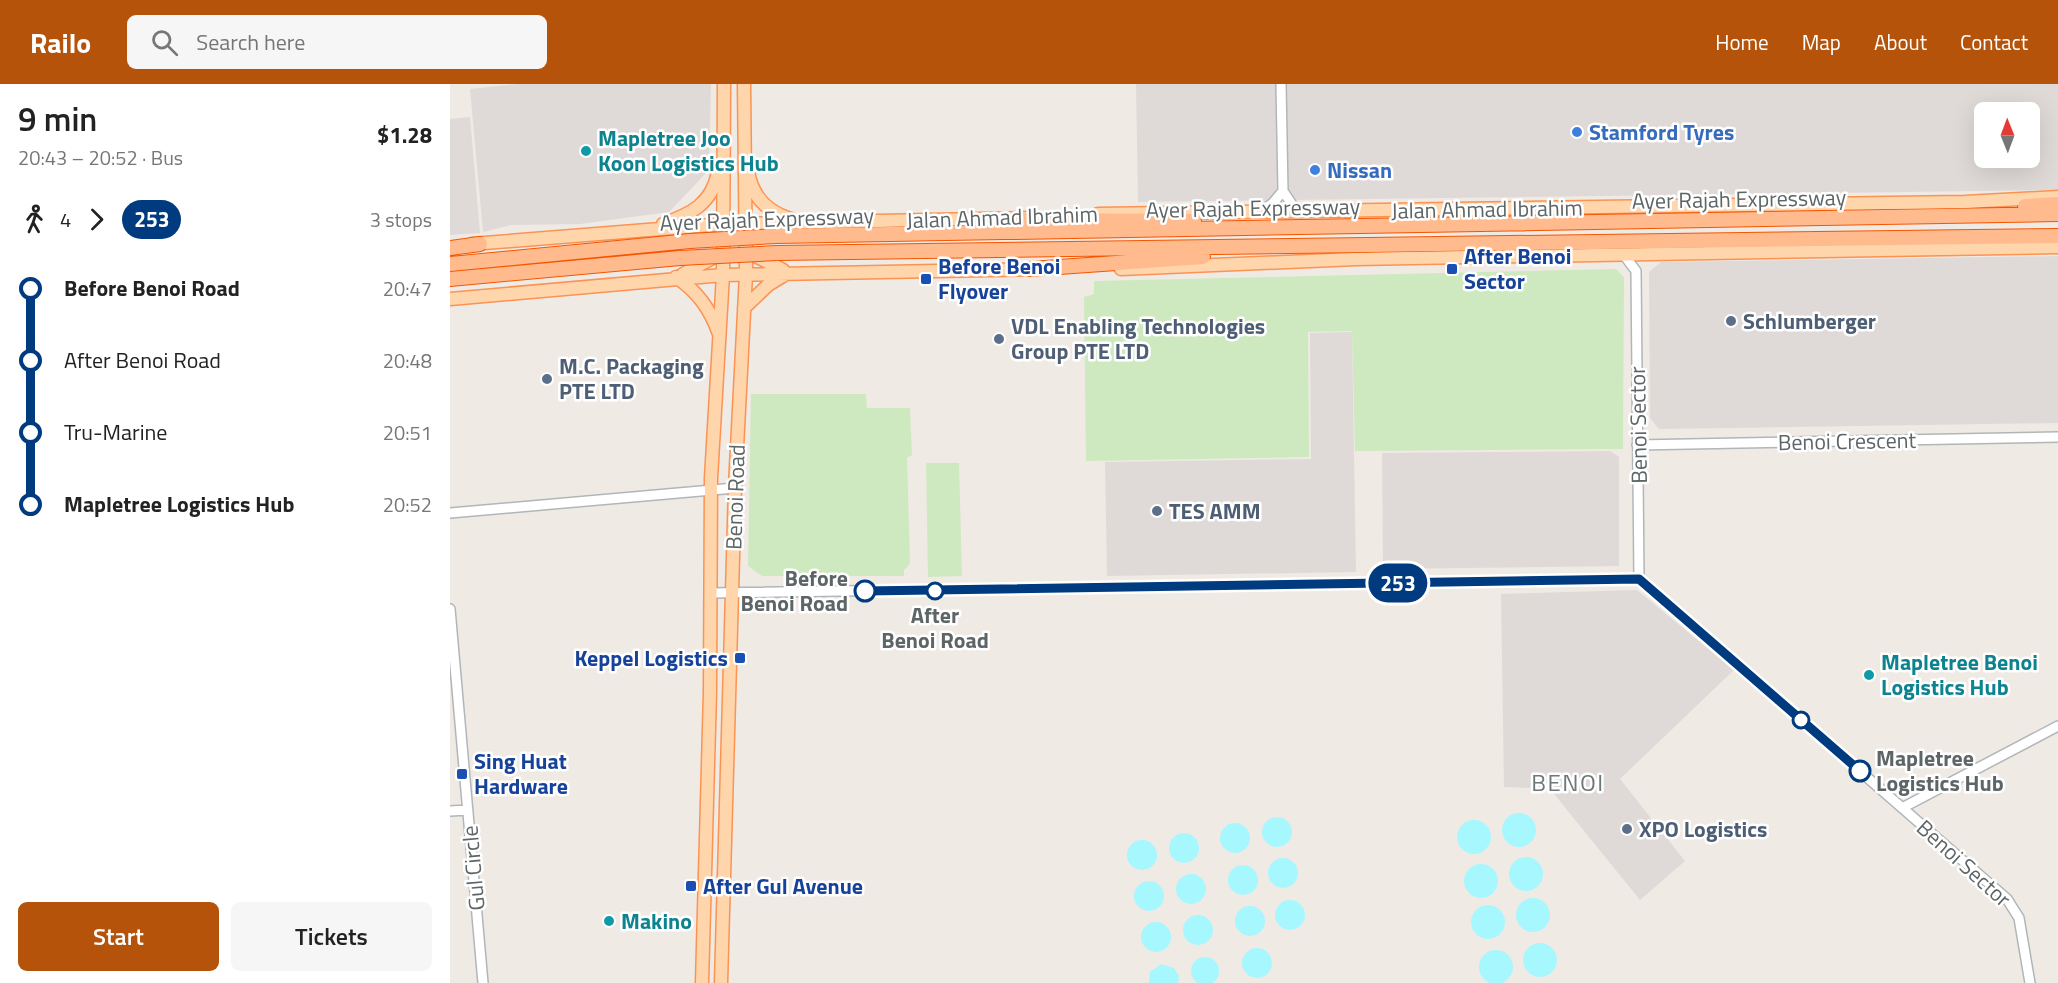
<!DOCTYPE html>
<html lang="en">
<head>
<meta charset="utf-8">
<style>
  body { margin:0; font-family:"Titillium Web",sans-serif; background:#f6f6f6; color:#222; height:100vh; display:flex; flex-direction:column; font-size:22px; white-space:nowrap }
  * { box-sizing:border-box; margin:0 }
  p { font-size:20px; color:#767676 }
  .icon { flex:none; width:33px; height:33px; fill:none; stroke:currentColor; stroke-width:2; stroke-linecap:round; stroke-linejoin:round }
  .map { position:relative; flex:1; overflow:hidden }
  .side { display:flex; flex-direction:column; background:#fff; width:450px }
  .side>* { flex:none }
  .badge { padding:0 12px; border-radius:20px; font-size:21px; line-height:39px }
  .needle { width:39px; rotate:359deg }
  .controls { position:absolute; left:1524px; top:18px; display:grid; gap:12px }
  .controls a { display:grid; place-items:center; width:66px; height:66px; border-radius:9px; background:#fff; box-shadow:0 6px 24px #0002; font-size:30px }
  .map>.badge { position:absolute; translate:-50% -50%; box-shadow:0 0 0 3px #fff }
  .legs { display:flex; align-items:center; gap:9px; height:66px; padding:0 18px; font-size:20px }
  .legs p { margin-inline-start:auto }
  .headline { display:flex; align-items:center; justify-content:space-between; height:102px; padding:0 18px }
  h1 { font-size:33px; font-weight:600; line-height:45px }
  .button { display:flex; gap:12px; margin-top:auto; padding:12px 18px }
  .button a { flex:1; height:69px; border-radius:9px; background:#b45309; color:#fff; font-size:24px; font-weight:600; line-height:69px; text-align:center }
  .button a+a { background:#f6f6f6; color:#222 }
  ul { padding:0 18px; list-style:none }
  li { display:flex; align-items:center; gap:21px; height:72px; font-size:22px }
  li i { display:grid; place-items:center; width:9px; height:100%; margin:0 8px; background:currentColor }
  li i::after { content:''; width:15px; height:15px; margin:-8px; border:4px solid; border-radius:50%; background:#fff }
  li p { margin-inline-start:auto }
  li:first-child i { background:linear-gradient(#0000 50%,currentColor 0) }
  li:last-child i { background:linear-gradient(currentColor 50%,#0000 0) }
  header { display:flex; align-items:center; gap:36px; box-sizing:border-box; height:84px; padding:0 30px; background:#b45309; color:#fff }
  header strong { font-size:28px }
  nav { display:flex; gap:33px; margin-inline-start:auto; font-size:21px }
  .search { width:420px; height:54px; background:#f6f6f6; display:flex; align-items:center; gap:15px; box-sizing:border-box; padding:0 21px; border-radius:9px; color:#767676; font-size:22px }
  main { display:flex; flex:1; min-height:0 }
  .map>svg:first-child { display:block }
  .industrial { fill:#dfdad8; fill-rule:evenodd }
  .green { fill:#cee9c0 }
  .water { fill:#a7f7ff }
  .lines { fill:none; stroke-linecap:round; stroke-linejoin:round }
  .minor-casing { stroke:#b1b6b9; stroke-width:12 }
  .major-casing { stroke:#fc9353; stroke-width:15 }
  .highway-casing { stroke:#f65500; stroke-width:16 }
  .minor { stroke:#fff; stroke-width:9 }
  .major { stroke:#ffd5ac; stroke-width:12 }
  .highway { stroke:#ffbb8e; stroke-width:14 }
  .highway-bridge-casing { stroke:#f65500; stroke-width:16; stroke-linecap:butt }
  .highway-bridge { stroke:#ffbb8e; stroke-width:14 }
  .line-1-casing { stroke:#fff; stroke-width:14 }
  .line-1 { stroke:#003b80; stroke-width:9 }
  .shop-dot { fill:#3f7fe0; stroke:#fff; stroke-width:2 }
  .culture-dot { fill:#0f9aa8; stroke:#fff; stroke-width:2 }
  .transit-dot { fill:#1a4fb4; stroke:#fff; stroke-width:2 }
  .service-dot { fill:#5c6f8a; stroke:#fff; stroke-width:2 }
  .stop-1-dot { fill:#fff; stroke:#003b80; stroke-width:3 }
  .labels { text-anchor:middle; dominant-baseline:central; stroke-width:5; stroke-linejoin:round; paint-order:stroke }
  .shop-label { font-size:22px; font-weight:bold; fill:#366cbe; stroke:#fff; text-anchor:start }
  .culture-label { font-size:22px; font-weight:bold; fill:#0d838f; stroke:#fff; text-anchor:start }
  .street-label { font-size:22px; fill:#5d6567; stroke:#fff }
  .transit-label { font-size:22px; font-weight:bold; fill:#164399; stroke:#fff; text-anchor:start }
  .service-label { font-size:22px; font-weight:bold; fill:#4e5e75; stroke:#fff; text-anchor:start }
  .stop-label { font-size:22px; font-weight:bold; fill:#5d6567; stroke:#fff; text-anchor:end }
  .neighbourhood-label { font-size:24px; letter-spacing:1.5px; fill:#6e7779; stroke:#fff }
</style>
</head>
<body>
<header>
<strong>Railo</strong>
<div class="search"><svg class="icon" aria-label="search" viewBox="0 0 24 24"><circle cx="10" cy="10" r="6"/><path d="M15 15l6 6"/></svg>Search here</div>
<nav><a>Home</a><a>Map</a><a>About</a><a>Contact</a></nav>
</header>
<main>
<section class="side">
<div class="headline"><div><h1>9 min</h1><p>20:43 – 20:52 · Bus</p></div><b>$1.28</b></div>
<div class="legs"><svg class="icon" aria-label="walk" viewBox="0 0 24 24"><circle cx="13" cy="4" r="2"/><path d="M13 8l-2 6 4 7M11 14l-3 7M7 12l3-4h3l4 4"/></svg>4<svg class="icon" aria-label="forward" viewBox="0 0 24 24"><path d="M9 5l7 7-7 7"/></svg><b class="badge" style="background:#003b80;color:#fff">253</b><p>3 stops</p></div>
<ul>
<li><i style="color:#003b80"></i><b>Before Benoi Road</b><p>20:47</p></li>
<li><i style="color:#003b80"></i><span>After Benoi Road</span><p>20:48</p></li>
<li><i style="color:#003b80"></i><span>Tru-Marine</span><p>20:51</p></li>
<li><i style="color:#003b80"></i><b>Mapletree Logistics Hub</b><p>20:52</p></li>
</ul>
<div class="button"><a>Start</a><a>Tickets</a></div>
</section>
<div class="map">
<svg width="1608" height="899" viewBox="0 0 1608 899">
  <rect width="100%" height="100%" fill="#f0eae5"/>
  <!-- industrial -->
  <path class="industrial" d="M68 0H261L259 86 219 128 130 140 61 141 33 148 20 5Z
    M686 0H1608V106L688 118ZM1534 28H1580V74H1534Z
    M20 33 30 149 0 151V35Z
    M1608 172V339L1209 345 1200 334 1199 188 1211 178Z
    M902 248 906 488 657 492 655 378 861 375 860 249Z
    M1160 367 1169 373V482L933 485 932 369Z
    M1187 506 1284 586 1170 695 1235 777 1190 816 1100 705 1054 703 1051 510Z"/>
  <!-- green -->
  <path class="green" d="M1166 185 1174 193 1173 365 905 367 902 247 858 248 859 373 636 377 634 213 644 210V197Z
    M301 310H416L417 324H460L462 371 457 374 460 480 454 486V492H312L298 482Z
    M476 379H509L512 492 478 493Z"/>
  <!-- water -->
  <path class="water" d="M1052 746a17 17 0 1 1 34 0a17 17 0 1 1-34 0Z
    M812 748a15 15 0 1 1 30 0a15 15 0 1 1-30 0Z
    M1007 753a17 17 0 1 1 34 0a17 17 0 1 1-34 0Z
    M770 754a15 15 0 1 1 30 0a15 15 0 1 1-30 0Z
    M719 764a15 15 0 1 1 30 0a15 15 0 1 1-30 0Z
    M677 771a15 15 0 1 1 30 0a15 15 0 1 1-30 0Z
    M1059 790a17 17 0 1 1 34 0a17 17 0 1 1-34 0Z
    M818 789a15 15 0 1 1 30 0a15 15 0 1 1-30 0Z
    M1014 797a17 17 0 1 1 34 0a17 17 0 1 1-34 0Z
    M778 796a15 15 0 1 1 30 0a15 15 0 1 1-30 0Z
    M726 805a15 15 0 1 1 30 0a15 15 0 1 1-30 0Z
    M684 812a15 15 0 1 1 30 0a15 15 0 1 1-30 0Z
    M1066 831a17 17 0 1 1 34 0a17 17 0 1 1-34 0Z
    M825 831a15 15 0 1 1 30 0a15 15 0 1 1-30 0Z
    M1021 838a17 17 0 1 1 34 0a17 17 0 1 1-34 0Z
    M785 837a15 15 0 1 1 30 0a15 15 0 1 1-30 0Z
    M733 846a15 15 0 1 1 30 0a15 15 0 1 1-30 0Z
    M691 853a15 15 0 1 1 30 0a15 15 0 1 1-30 0Z
    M1073 876a17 17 0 1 1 34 0a17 17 0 1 1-34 0Z
    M792 879a15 15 0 1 1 30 0a15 15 0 1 1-30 0Z
    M1029 883a17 17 0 1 1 34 0a17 17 0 1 1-34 0Z
    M741 887a14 14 0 1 1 28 0a14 14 0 1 1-28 0Z
    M711 880 724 884 729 892 728 899H699L700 888Z"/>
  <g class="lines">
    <!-- minor casing -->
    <g class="minor-casing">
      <path id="minor" d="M831 0 833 107 843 122 852 127
        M810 127 822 120 833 107
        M1174 171 1186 187 1189 495
        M1187 361 1608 353
        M0 429 285 404
        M260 509 1189 495 1557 815 1569 834 1580 899
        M0 525 33 899
        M1452 724 1608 642
        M0 727 18 726"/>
    </g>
    <!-- major casing -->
    <g class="major-casing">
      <path id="major" d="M298 87C302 113 317 128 341 135
        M648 130 1515 118 1608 113
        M213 140C241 130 262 120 268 88
        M22 160 273 140 580 134
        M298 168 333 186
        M671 185 906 175 1608 163
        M233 190 268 171
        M226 193C248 208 260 225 269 250
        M0 215 273 191 590 185
        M294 224 318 201 336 190
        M252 899 260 608 261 394 273 191 274 0
        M271 899 285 402 296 190 294 0"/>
    </g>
    <!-- highway casing -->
    <g class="highway-casing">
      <path id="highway" d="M1575 122 1608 120
        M572 136 744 137
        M326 152 1608 130
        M0 164 30 160
        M327 169C754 165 1181 155 1608 152
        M0 180 240 157
        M580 185 753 173
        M0 195 230 174"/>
    </g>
    <!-- minor -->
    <use href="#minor" class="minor"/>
    <!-- major -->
    <use href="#major" class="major"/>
    <!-- highway -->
    <use href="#highway" class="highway"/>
    <!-- highway-bridge casing -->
    <g class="highway-bridge-casing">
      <path id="highway-bridge" d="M240 157 326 152
        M230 174 327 169"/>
    </g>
    <!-- highway-bridge -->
    <use href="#highway-bridge" class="highway-bridge"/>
  </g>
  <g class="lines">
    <!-- line-1 casing -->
    <g class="line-1-casing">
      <path id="line-1" d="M415 507 1189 495 1410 687"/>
    </g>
    <!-- line-1 -->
    <use href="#line-1" class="line-1"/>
  </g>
  <!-- markers -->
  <g class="shop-dot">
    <circle cx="1127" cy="48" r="6"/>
    <circle cx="865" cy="86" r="6"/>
  </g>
  <g class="culture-dot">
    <circle cx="136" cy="67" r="6"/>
    <circle cx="1419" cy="591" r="6"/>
    <circle cx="159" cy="837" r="6"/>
  </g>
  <g class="transit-dot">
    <rect x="996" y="179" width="12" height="12" rx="3"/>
    <rect x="470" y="189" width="12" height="12" rx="3"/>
    <rect x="284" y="568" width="12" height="12" rx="3"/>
    <rect x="6" y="684" width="12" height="12" rx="3"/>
    <rect x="235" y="796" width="12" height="12" rx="3"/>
  </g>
  <g class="service-dot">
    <circle cx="1281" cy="237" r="6"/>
    <circle cx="549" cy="255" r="6"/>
    <circle cx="97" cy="295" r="6"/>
    <circle cx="707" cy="427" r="6"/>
    <circle cx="1177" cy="745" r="6"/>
  </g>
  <g class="stop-1-dot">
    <circle cx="415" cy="507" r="10"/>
    <circle cx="485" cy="507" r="8"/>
    <circle cx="1351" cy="636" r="8"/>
    <circle cx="1410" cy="687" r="10"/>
  </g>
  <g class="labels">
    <!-- shop labels -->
    <g class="shop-label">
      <text x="1139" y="48">Stamford Tyres</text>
      <text x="877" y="86">Nissan</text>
    </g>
    <!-- culture labels -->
    <g class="culture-label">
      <text x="148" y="54">Mapletree Joo<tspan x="148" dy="25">Koon Logistics Hub</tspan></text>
      <text x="1431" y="578">Mapletree Benoi<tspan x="1431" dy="25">Logistics Hub</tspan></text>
      <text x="171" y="837">Makino</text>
    </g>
    <!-- street labels -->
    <g class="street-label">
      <text transform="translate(1289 115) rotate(-1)">Ayer Rajah Expressway</text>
      <text transform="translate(803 124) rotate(-1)">Ayer Rajah Expressway</text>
      <text transform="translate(1037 125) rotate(-1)">Jalan Ahmad Ibrahim</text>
      <text transform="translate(552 133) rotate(-2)">Jalan Ahmad Ibrahim</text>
      <text transform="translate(317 135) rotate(-2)">Ayer Rajah Expressway</text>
      <text transform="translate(1188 341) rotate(-91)">Benoi Sector</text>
      <text transform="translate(1397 357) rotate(-1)">Benoi Crescent</text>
      <text transform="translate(285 413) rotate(-88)">Benoi Road</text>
      <text transform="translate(1514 779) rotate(42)">Benoi Sector</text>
      <text transform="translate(23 784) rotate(-95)">Gul Circle</text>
    </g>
    <!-- transit labels -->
    <g class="transit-label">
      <text x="1014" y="172">After Benoi<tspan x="1014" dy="25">Sector</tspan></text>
      <text x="488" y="182">Before Benoi<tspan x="488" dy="25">Flyover</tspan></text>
      <text x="278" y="574" text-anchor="end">Keppel Logistics</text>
      <text x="24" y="677">Sing Huat<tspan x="24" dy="25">Hardware</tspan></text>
      <text x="253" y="802">After Gul Avenue</text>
    </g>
    <!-- service labels -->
    <g class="service-label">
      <text x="1293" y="237">Schlumberger</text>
      <text x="561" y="242">VDL Enabling Technologies<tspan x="561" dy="25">Group PTE LTD</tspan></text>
      <text x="109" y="282">M.C. Packaging<tspan x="109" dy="25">PTE LTD</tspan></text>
      <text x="719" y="427">TES AMM</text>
      <text x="1189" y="745">XPO Logistics</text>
    </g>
    <!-- stop labels -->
    <g class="stop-label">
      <text x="398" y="494">Before<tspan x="398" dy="25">Benoi Road</tspan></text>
      <text x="485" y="531" text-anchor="middle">After<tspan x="485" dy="25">Benoi Road</tspan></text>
      <text x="1426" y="674" text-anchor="start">Mapletree<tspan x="1426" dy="25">Logistics Hub</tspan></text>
    </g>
    <!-- neighbourhood labels -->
    <g class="neighbourhood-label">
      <text x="1118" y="698">BENOI</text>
    </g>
  </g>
</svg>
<div class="controls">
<a><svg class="needle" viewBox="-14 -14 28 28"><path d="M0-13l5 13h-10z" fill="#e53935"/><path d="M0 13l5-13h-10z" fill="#767676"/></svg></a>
</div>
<b class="badge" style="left:948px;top:499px;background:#003b80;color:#fff">253</b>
</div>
</main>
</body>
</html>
